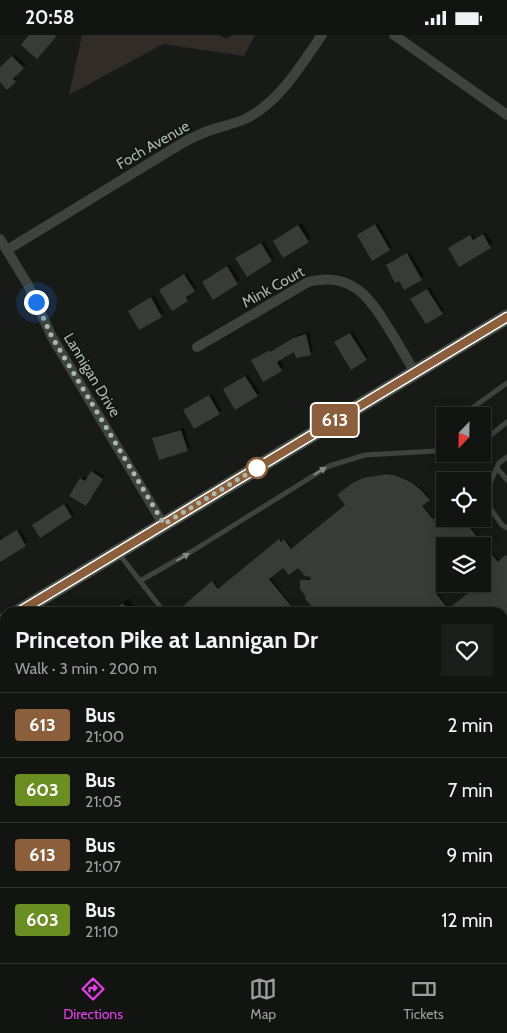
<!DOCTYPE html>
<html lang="en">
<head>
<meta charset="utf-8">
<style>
  body { margin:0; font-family:Cabin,sans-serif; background:#1b1d1b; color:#f1f3f6; height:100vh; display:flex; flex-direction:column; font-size:19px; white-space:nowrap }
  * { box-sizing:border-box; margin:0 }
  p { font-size:16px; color:#9c9e9f }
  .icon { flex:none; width:28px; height:28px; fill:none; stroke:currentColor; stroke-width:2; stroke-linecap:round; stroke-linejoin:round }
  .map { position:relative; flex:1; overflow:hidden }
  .side { position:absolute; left:0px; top:572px; width:508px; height:356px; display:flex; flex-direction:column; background:#121412; border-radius:15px 15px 0 0; box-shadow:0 2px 12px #0003,0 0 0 1px #313332 }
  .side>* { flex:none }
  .badge { padding:0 10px; border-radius:4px; font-size:18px; line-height:32px }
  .needle { width:32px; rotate:202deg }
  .fabs { position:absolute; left:436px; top:372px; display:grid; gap:10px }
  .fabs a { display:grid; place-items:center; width:55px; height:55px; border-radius:0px; background:#121412; box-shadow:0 2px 12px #0003,0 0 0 1px #313332; font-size:25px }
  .you { position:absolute; width:25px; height:25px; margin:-12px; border:4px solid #fff; border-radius:50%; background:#1a73e8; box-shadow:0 0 0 8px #1a73e833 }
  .map>.badge { position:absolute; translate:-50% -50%; box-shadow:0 0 0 2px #fff }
  .round { display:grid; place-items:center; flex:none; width:52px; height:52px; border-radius:0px; background:#1b1d1b }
  .head { display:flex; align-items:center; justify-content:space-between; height:85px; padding:0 15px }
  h1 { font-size:24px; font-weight:700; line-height:38px }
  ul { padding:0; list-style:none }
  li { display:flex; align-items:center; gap:15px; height:65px; padding:0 15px; border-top:1px solid #313332 }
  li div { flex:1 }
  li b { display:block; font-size:19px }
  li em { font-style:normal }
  li .badge { min-width:55px; font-weight:700; text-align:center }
  .status { display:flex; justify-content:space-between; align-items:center; height:35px; padding:0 25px; background:#121412; direction:ltr }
  .status svg { height:14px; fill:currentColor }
  .menu { display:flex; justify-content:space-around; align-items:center; height:70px; border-top:1px solid #313332; background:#121412; font-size:14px; color:#9c9e9f }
  .menu a { display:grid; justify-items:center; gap:2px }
  .menu .on { color:#e83dec }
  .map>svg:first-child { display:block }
  .green { fill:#322c28 }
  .shadow { fill:#0007; fill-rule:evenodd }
  .building { fill:#383c39; fill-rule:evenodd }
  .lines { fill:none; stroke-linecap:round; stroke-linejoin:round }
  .path { stroke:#414741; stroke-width:2; stroke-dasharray:2.5 4; stroke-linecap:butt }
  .service { stroke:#3e433e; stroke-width:5 }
  .minor { stroke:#3e433e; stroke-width:10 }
  .secondary { stroke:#474e47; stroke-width:15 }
  .oneway { fill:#7f8a7f }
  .line-casing { stroke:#fff; stroke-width:11 }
  .line { stroke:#8b5e3c; stroke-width:8 }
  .walk { stroke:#aab9aa; stroke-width:5; stroke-dasharray:0 9 }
  .stop-dot { fill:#fff; stroke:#8b5e3c; stroke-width:2.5 }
  .labels { text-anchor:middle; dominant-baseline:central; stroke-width:4; stroke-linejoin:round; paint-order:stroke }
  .street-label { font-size:15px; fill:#aab9aa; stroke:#131513 }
</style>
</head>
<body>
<div class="status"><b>20:58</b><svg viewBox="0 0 49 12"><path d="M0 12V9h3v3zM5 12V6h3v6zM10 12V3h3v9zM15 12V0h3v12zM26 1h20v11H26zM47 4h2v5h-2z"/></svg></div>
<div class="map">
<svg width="507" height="928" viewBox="0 0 507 928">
  <rect width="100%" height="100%" fill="#181a18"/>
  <!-- green -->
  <path class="green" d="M82 0H219L226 4 232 0H255L244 21 163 9 69 60Z
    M0 692H5V847L0 836Z
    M507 881V928H394L405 924H502L503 883Z
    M37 924H373L364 928H39Z"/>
  <!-- shadow -->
  <path class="shadow" d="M15 19 26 30 15 40 17 43 7 53 0 45V34Z
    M302 188 311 203 284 222 277 204Z
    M378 188 392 212 373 224 359 200Z
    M486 197 493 209 460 230 453 211 473 199 476 203Z
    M264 206 274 223 272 225 239 221Z
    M410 217 424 241 421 244 390 228Z
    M230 229 240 245 213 263 206 245Z
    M187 238 197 253 188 259 190 262 187 265 163 253Z
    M430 252 444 276 442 278 415 262Z
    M154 260 164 278 140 293 129 276Z
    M353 296 368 322 366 325 336 307Z
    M309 297 313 316 310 318 294 315 280 324 284 332 264 345 256 323 272 314 273 315 297 300Z
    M248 339 260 358 257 360 227 352Z
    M212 359 222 375 219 378 188 372Z
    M184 393 190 412 187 415 154 404 156 401Z
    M94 435 105 441 86 470 81 444 84 441 88 444Z
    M387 438 396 439 412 447 423 455 430 463 422 470 435 484 445 474V484H459L464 491 468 488 500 527 507 520V707L504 710 507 716V727L502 731V578H318L303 546 306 544H312L313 541 298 531H284L270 542 298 578H192L186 570 214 546 220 554 281 504 283 507 286 504 293 514 346 470 338 460 353 448 365 443ZM445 511H482V549H467L472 556 449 574 437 556 446 549H445Z
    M67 468 74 479 71 481 36 488Z
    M20 494 28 507 0 525V499L3 504Z
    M129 563 138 578H106Z"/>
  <!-- building -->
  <path class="building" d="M29 0H55L56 2 37 24 21 10Z
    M12 21 24 33 13 44 16 47 7 55 0 47V32Z
    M375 189 390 215 372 226 357 200Z
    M298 190 309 207 283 223 273 206Z
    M483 199 491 213 459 232 448 213 470 200 473 205Z
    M261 208 272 226 247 242 235 223Z
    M407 218 422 245 404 255 399 246 395 248 386 230Z
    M227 231 238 249 213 265 202 247Z
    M184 239 195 256 186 262 188 266 172 276 159 255Z
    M427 254 443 279 426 289 410 264Z
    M151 262 162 282 139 295 128 276Z
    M350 298 367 325 351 335 334 307Z
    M306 299 311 320 296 323 294 317 277 327 282 336 263 347 251 325 270 315V317L293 303Z
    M245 341 258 361 235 375 223 354Z
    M209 360 220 379 194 394 183 375Z
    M181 395 188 416 159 425 152 403Z
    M91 436 103 444 86 471 69 461 80 443 85 446Z
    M386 439 395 440 411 447 422 456 430 465 422 471 433 484 445 473V484H457L463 491 466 488 498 527 505 520 507 521V709L503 712 507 718V729L502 732V578H317L305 564 306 561 304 560V559L300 554V549L299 548 301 545H310L311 542 305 541 298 533 289 540 283 533 269 544 297 578H190L184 570 212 546 218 554 279 504 281 507 284 504 291 514 345 470 337 460 351 449 363 443ZM445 511H482V549H465L471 556 448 574 436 558 448 549H445Z
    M64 469 72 482 40 503 32 490Z
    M17 495 26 511 0 527V505Z
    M123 568 129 578H107Z"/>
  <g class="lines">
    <!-- path -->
    <path class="path" d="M506 709 507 710"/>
    <!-- service -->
    <path class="service" d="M461 381 507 348
      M482 407 507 387
      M436 416 443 394 445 393
      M447 419 459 422 464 419
      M507 422 499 428 490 448V473L502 490 507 493
      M497 433 507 445
      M119 519 165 578
      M140 546 194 515 329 431 365 420 436 416 445 418
      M502 801 504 802H507"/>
    <!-- minor -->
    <path class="minor" d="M394 0 507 80
      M0 204 28 250 52 302 163 489
      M7 215 184 107C192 103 200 99 208 96 220 92 233 89 245 84 280 67 300 31 322 0
      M197 312 308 247C351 236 369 261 389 294 398 308 406 323 415 337"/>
    <!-- secondary -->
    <path class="secondary" d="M17 578 507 282
      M0 588 5 585"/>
  </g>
  <!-- one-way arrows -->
  <defs><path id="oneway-solid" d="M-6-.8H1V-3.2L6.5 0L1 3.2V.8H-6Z" transform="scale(1.25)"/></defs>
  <g class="oneway">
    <use href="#oneway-solid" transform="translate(320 436) rotate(-32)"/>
    <use href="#oneway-solid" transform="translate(183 522) rotate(-30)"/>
  </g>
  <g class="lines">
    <!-- line casing -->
    <g class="line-casing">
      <path id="line" d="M17 578 507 282"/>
    </g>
    <!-- line -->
    <use href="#line" class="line"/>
    <!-- walk -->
    <path class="walk" d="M36 267 52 302 164 489 257 433"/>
  </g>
  <!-- markers -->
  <circle class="stop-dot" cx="257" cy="433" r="10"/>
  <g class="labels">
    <!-- street labels -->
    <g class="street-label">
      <text transform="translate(153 110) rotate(-30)">Foch Avenue</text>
      <text transform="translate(273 252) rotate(-29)">Mink Court</text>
      <text transform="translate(92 340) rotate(59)">Lannigan Drive</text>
    </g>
  </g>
</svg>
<div class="fabs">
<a><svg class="needle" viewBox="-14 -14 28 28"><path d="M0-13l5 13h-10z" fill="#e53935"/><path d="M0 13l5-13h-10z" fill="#9c9e9f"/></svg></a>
<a><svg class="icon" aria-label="locate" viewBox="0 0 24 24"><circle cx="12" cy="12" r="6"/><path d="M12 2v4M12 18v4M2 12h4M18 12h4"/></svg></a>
<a><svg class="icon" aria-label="layers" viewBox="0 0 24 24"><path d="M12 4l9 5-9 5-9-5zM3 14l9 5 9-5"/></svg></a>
</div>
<div class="you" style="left:36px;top:267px"></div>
<b class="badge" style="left:335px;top:385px;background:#8b5e3c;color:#fff">613</b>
<section class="side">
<div class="head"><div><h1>Princeton Pike at Lannigan Dr</h1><p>Walk · 3 min · 200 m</p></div><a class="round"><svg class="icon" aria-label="heart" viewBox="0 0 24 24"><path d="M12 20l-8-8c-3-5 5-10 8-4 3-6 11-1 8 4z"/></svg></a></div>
<ul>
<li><span class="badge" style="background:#8b5e3c;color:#fff">613</span><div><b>Bus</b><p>21:00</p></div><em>2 min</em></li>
<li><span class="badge" style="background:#6b8e23;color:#fff">603</span><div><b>Bus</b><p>21:05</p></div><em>7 min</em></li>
<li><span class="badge" style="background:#8b5e3c;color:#fff">613</span><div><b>Bus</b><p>21:07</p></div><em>9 min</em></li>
<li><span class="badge" style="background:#6b8e23;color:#fff">603</span><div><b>Bus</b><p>21:10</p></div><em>12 min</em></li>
</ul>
</section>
</div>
<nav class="menu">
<a class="on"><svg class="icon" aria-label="directions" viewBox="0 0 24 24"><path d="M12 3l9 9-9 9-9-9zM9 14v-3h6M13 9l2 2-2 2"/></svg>Directions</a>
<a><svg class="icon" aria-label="map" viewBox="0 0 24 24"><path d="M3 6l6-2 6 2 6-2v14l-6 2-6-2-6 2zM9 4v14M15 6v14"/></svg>Map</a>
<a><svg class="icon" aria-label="tickets" viewBox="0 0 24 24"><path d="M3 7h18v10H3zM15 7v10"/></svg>Tickets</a>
</nav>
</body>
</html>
